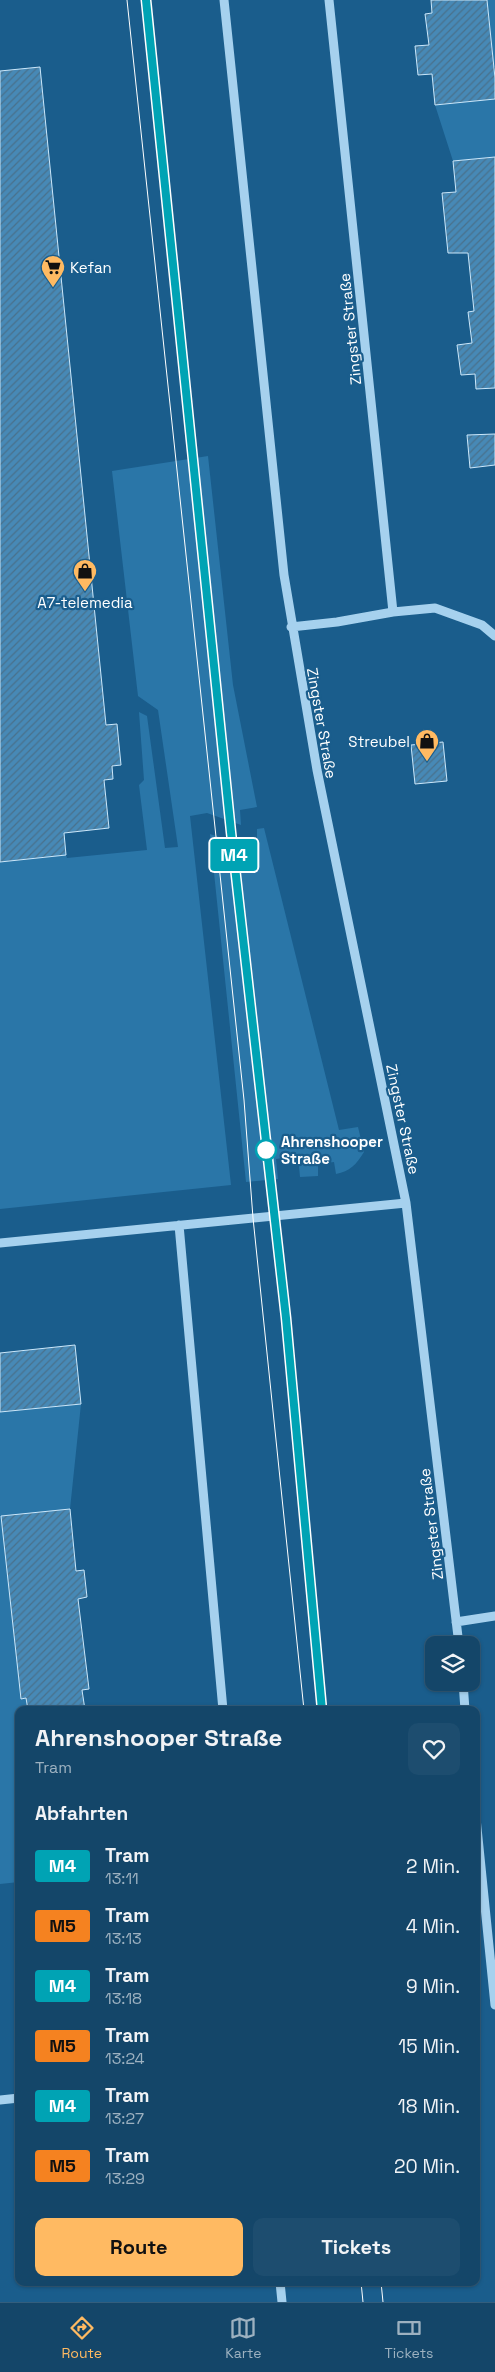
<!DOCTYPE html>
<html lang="de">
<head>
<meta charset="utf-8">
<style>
  body { margin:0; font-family:"Space Grotesk",sans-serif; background:#1d4d6f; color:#f1f3f6; height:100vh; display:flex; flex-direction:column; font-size:19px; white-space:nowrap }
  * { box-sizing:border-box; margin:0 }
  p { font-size:16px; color:#9db1c0 }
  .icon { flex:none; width:28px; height:28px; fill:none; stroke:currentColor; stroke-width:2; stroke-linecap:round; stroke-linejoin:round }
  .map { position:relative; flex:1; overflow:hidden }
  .side { position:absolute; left:15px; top:1706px; width:465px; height:580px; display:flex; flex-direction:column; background:#144669; border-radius:10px; box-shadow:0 1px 4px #0004,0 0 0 1px #335e7d }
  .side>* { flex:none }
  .badge { padding:0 10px; border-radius:4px; font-size:18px; line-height:32px }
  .controls { position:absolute; left:425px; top:1636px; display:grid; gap:10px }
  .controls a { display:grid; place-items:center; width:55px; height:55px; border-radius:10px; background:#144669; box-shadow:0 1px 4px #0004,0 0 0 1px #335e7d; font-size:25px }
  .map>.badge { position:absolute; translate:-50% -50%; box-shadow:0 0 0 2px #fff }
  h2 { padding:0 20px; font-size:19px; line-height:45px }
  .round { display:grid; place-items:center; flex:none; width:52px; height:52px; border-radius:10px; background:#1d4d6f }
  .head { display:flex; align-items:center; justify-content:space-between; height:85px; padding:0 20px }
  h1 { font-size:24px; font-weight:600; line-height:38px }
  .button { display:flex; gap:10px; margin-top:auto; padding:10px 20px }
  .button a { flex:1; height:58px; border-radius:10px; background:#ffba62; color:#111; font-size:20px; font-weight:600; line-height:58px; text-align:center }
  .button a+a { background:#1d4d6f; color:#f1f3f6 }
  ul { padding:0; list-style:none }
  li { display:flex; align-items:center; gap:15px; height:60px; padding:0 20px }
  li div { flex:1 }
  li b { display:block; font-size:19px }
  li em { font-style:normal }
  li .badge { min-width:55px; font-weight:700; text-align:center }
  .menu { display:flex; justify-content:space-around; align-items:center; height:70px; border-top:1px solid #335e7d; background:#144669; font-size:14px; color:#9db1c0 }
  .menu a { display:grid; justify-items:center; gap:2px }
  .menu .current { color:#ffba62 }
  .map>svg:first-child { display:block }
  .green { fill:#2a76a8 }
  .building { fill:url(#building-hatch); stroke:#cbe7fa }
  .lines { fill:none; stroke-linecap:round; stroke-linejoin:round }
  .minor { stroke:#a6d1ee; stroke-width:9 }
  .tram { stroke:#fff; stroke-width:1 }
  .line-casing { stroke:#fff; stroke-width:11 }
  .line { stroke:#00a3b4; stroke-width:8 }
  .stop-dot { fill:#fff; stroke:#00a3b4; stroke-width:2.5 }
  .labels { text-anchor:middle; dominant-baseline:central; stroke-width:4.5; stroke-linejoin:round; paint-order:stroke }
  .poi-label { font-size:15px; fill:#fff; stroke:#1a5d8c; text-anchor:start }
  .street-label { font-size:15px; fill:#fff; stroke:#1a5d8c }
  .stop-label { font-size:15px; font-weight:bold; fill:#fff; stroke:#1a5d8c; text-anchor:start }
</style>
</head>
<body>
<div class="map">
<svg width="495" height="2302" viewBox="0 0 495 2302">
  <defs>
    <pattern id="building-hatch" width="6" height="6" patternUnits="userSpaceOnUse" patternTransform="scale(1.25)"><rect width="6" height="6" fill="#4789b6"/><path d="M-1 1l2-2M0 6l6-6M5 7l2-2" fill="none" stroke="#49718c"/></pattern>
  </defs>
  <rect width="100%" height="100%" fill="#1a5d8c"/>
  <!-- green -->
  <path class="green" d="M487 0H495V67H494Z
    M495 99V157L453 161 435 105Z
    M208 456 233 685 257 807 240 810 241 825 207 813 190 816 231 1185 0 1209V862L66 855 67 858 147 850 139 785 144 780 139 712 147 716 165 848 178 847 158 710 138 696 112 471Z
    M264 828 339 1130 358 1127 364 1152C356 1165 350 1171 336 1174L334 1162 318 1164V1176L300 1177 298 1156 276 1159 278 1179 246 1182 210 834 244 845H257V829Z
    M81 1404 70 1509 1 1517 22 1699 26 1698 28 1710H19V1882L0 1884V1412Z"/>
  <!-- building -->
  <path class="building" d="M431 0H487L495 78V99L435 105 432 74 418 75 415 46 429 45 425 14 432 13Z
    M40 67 106 725 117 724 121 765 112 766 113 779 104 780 109 828 64 833 66 855 0 862V71Z
    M495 157V388L476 389 475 374 461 375 457 345 472 343 468 312 474 311 468 253H448L442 193 456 192 453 161Z
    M495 434V465L470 468 467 435Z
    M443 742 447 781 415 784 411 745Z
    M75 1345 81 1404 0 1412V1353Z
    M70 1509 76 1571 84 1570 87 1597 78 1599 89 1689 82 1690 85 1710H28L26 1698 21 1699 1 1516Z"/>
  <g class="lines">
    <!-- minor -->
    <path class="minor" d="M224 0 284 575 317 770 406 1203 459 1645
      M329 0 393 612
      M291 627 337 622 393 612 435 608 482 625 495 636
      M179 1225 223 1710
      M0 1243 406 1203
      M456 1622 495 1616
      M463 1682 465 1710
      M476 1818 495 2005
      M0 2100 19 2098
      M280 2282 282 2302"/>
    <!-- tram -->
    <path class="tram" d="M127 0 244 1100 253 1218 304 1710
      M146 0 231 831 286 1318 322 1710
      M361 2282 363 2302
      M381 2282 383 2302"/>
  </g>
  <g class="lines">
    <!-- line casing -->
    <g class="line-casing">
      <path id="line" d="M146 0 231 832 286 1318 322 1710"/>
    </g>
    <!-- line -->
    <use href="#line" class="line"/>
  </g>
  <!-- icons -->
  <defs>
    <g id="supermarket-pin" transform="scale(1.25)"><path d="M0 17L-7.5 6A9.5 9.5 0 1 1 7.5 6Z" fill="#ffba62" stroke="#1a5d8c"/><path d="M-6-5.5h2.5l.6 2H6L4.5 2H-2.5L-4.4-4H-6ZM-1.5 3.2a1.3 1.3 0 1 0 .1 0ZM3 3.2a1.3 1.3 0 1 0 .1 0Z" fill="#111"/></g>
    <g id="shop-pin" transform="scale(1.25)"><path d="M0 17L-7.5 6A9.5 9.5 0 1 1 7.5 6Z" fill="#ffba62" stroke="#1a5d8c"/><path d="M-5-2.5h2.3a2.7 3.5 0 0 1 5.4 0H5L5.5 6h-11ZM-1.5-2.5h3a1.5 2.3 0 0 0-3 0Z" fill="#111"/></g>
  </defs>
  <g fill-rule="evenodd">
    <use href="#supermarket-pin" x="53" y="267"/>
    <use href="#shop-pin" x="85" y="571"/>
    <use href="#shop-pin" x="427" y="741"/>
  </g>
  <!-- markers -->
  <circle class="stop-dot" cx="266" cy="1150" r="10"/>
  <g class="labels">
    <!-- poi labels -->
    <g class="poi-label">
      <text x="70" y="267">Kefan</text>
      <text x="85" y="602" text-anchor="middle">A7-telemedia</text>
      <text x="410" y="741" text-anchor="end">Streubel</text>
    </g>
    <!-- street labels -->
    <g class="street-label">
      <text transform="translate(350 329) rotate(-96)">Zingster Straße</text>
      <text transform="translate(322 723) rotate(80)">Zingster Straße</text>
      <text transform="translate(403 1119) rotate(78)">Zingster Straße</text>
      <text transform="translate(431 1524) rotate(-97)">Zingster Straße</text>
    </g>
    <!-- stop labels -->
    <g class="stop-label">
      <text x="281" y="1141">Ahrenshooper<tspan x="281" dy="17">Straße</tspan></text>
    </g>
  </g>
</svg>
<div class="controls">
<a><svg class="icon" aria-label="layers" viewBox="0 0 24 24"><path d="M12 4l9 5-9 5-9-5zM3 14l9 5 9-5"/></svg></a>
</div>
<b class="badge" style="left:234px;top:855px;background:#00a3b4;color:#fff">M4</b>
<section class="side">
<div class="head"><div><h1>Ahrenshooper Straße</h1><p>Tram</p></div><a class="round"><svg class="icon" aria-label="heart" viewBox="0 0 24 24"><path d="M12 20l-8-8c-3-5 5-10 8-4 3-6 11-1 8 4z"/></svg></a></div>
<h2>Abfahrten</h2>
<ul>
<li><span class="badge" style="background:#00a3b4;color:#fff">M4</span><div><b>Tram</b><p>13:11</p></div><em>2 Min.</em></li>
<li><span class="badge" style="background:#f58220;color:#111">M5</span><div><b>Tram</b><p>13:13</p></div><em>4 Min.</em></li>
<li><span class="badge" style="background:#00a3b4;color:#fff">M4</span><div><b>Tram</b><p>13:18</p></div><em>9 Min.</em></li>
<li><span class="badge" style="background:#f58220;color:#111">M5</span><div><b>Tram</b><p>13:24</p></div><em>15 Min.</em></li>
<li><span class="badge" style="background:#00a3b4;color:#fff">M4</span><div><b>Tram</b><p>13:27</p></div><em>18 Min.</em></li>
<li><span class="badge" style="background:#f58220;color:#111">M5</span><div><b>Tram</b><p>13:29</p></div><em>20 Min.</em></li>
</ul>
<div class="button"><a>Route</a><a>Tickets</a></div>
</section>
</div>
<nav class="menu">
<a class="current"><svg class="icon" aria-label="directions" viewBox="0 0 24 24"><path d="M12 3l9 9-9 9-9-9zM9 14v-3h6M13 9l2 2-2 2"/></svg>Route</a>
<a><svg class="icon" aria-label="map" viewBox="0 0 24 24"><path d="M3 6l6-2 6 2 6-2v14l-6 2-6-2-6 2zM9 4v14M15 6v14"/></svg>Karte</a>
<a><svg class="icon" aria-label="tickets" viewBox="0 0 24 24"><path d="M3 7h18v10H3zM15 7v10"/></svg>Tickets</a>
</nav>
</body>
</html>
